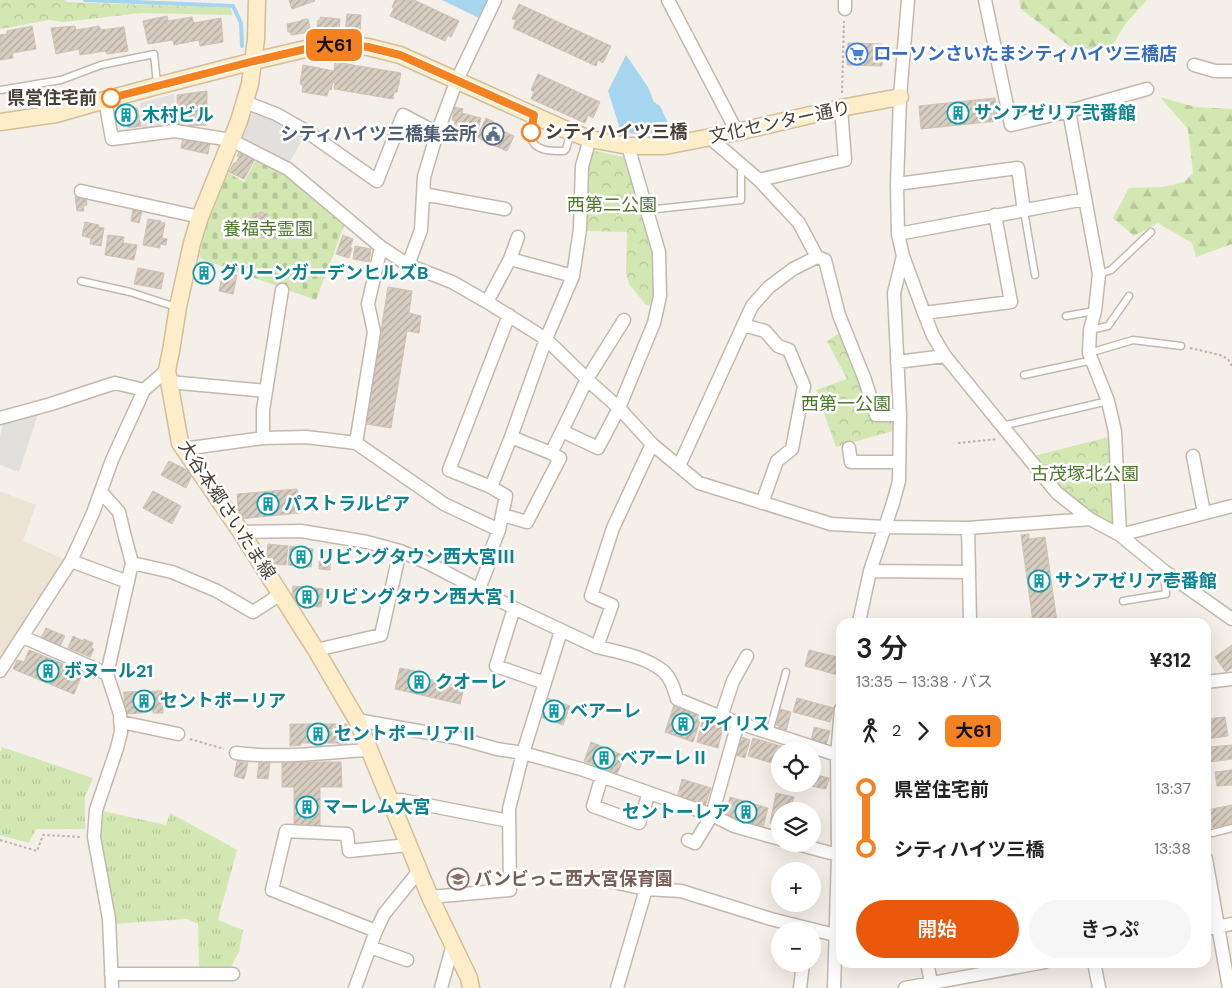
<!DOCTYPE html>
<html lang="ja">
<head>
<meta charset="utf-8">
<style>
  body { margin:0; font-family:"DM Sans","Noto Sans JP",sans-serif; background:#f6f6f6; color:#222; height:100vh; display:flex; flex-direction:column; font-size:19px; white-space:nowrap }
  * { box-sizing:border-box; margin:0 }
  p { font-size:16px; color:#767676 }
  .icon { flex:none; width:28px; height:28px; fill:none; stroke:currentColor; stroke-width:2; stroke-linecap:round; stroke-linejoin:round }
  .map { position:relative; flex:1; overflow:hidden }
  .details { position:absolute; left:836px; top:618px; width:375px; height:350px; display:flex; flex-direction:column; background:#fff; border-radius:15px; box-shadow:0 5px 20px #0002 }
  .details>* { flex:none }
  .badge { padding:0 10px; border-radius:8px; font-size:18px; line-height:32px }
  .fabs { position:absolute; left:771px; top:742px; display:grid; gap:10px }
  .fabs a { display:grid; place-items:center; width:50px; height:50px; border-radius:50%; background:#fff; box-shadow:0 5px 20px #0002; font-size:25px }
  .map>.badge { position:absolute; translate:-50% -50%; box-shadow:0 0 0 2px #fff }
  .legs { display:flex; align-items:center; gap:8px; height:55px; padding:0 20px; font-size:16px }
  .legs p { margin-inline-start:auto }
  .overview { display:flex; align-items:center; justify-content:space-between; height:85px; padding:0 20px }
  h1 { font-size:28px; font-weight:600; line-height:38px }
  .button { display:flex; gap:10px; margin-top:auto; padding:10px 20px }
  .button a { flex:1; height:58px; border-radius:30px; background:#ea580c; color:#fff; font-size:20px; font-weight:600; line-height:58px; text-align:center }
  .button a+a { background:#f6f6f6; color:#222 }
  ul { padding:0 20px; list-style:none }
  li { display:flex; align-items:center; gap:18px; height:60px; font-size:19px }
  li i { display:grid; place-items:center; width:8px; height:100%; margin:0 6px; background:currentColor }
  li i::after { content:''; width:12px; height:12px; margin:-6px; border:4px solid; border-radius:50%; background:#fff }
  li p { margin-inline-start:auto }
  li:first-child i { background:linear-gradient(#0000 50%,currentColor 0) }
  li:last-child i { background:linear-gradient(currentColor 50%,#0000 0) }
  .map>svg:first-child { display:block }
  .education { fill:#ece3d3 }
  .grass { fill:url(#grass-tufts) }
  .forest { fill:url(#forest-firs) }
  .cemetery { fill:url(#cemetery-stones) }
  .park { fill:url(#park-crowns) }
  .parking { fill:#e2e0dd }
  .water { fill:#a6d6ef }
  .lines { fill:none; stroke-linecap:round; stroke-linejoin:round }
  .stream { stroke:#a6d6ef; stroke-width:4 }
  .building { fill:url(#building-hatch); stroke:#d0c2b1 }
  .lane-casing { stroke:#c2b9ae; stroke-width:9 }
  .street-casing { stroke:#c2b9ae; stroke-width:15 }
  .secondary-casing { stroke:#d2bf99; stroke-width:19 }
  .path { stroke:#c0b19d; stroke-width:2; stroke-dasharray:2.5 2.5; stroke-linecap:butt }
  .lane { stroke:#fff; stroke-width:6 }
  .street { stroke:#fff; stroke-width:12 }
  .secondary { stroke:#fdedc9; stroke-width:16 }
  .line-1-casing { stroke:#fff; stroke-width:11 }
  .line-1 { stroke:#f58220; stroke-width:8 }
  .stop-1-dot { fill:#fff; stroke:#f58220; stroke-width:2.5 }
  .labels { text-anchor:middle; dominant-baseline:central; stroke-width:5; stroke-linejoin:round; paint-order:stroke }
  .shop-label { font-size:18px; font-weight:bold; fill:#366cbe; stroke:#fff; text-anchor:start }
  .stop-label { font-size:18px; font-weight:bold; fill:#474037; stroke:#fff; text-anchor:end }
  .culture-label { font-size:18px; font-weight:bold; fill:#0d838f; stroke:#fff; text-anchor:start }
  .street-label { font-size:18px; fill:#474037; stroke:#fff }
  .service-label { font-size:18px; font-weight:bold; fill:#4e5e75; stroke:#fff; text-anchor:end }
  .park-label { font-size:18px; fill:#4d782b; stroke:#fff }
  .education-label { font-size:18px; font-weight:bold; fill:#785e54; stroke:#fff; text-anchor:start }
</style>
</head>
<body>
<div class="map">
<svg width="1232" height="988" viewBox="0 0 1232 988">
  <defs>
    <pattern id="grass-tufts" width="24" height="20" patternUnits="userSpaceOnUse" patternTransform="scale(1.25)"><rect width="24" height="20" fill="#d3e7b2"/><path d="M3 7l-1-3M5 7V3M7 7l1-3M15 17l-1-3M17 17v-4M19 17l1-3" fill="none" stroke="#b6c79a"/></pattern>
    <pattern id="forest-firs" width="22" height="20" patternUnits="userSpaceOnUse" patternTransform="scale(1.25)"><rect width="22" height="20" fill="#d3e7b2"/><path d="M5 1l3.5 6h-7zM16 11l3.5 6h-7z" fill="#b6c79a"/></pattern>
    <pattern id="cemetery-stones" width="16" height="16" patternUnits="userSpaceOnUse" patternTransform="scale(1.25)"><rect width="16" height="16" fill="#d3e7b2"/><path d="M2 7V4a2 2 0 0 1 4 0v3zM10 15v-3a2 2 0 0 1 4 0v3z" fill="#b6c79a"/></pattern>
    <pattern id="park-crowns" width="20" height="18" patternUnits="userSpaceOnUse" patternTransform="scale(1.25)"><rect width="20" height="18" fill="#d3e7b2"/><path d="M2 6a3 3 0 1 1 6 0M12 15a3 3 0 1 1 6 0" fill="none" stroke="#b6c79a"/></pattern>
    <pattern id="building-hatch" width="6" height="6" patternUnits="userSpaceOnUse" patternTransform="scale(1.25)"><rect width="6" height="6" fill="#d8cdc1"/><path d="M-1 1l2-2M0 6l6-6M5 7l2-2" fill="none" stroke="#b1a89e"/></pattern>
  </defs>
  <rect width="100%" height="100%" fill="#f4efe8"/>
  <!-- education -->
  <path class="education" d="M0 491 36 505 23 541 66 560 0 661Z"/>
  <!-- grass -->
  <path class="grass" d="M2 747 93 778 85 797V829H36L29 843 0 835V752Z
    M102 811 166 825 170 813 237 850 218 920 243 930 239 952 229 970 199 969 198 924 187 919 113 924 98 822Z"/>
  <!-- forest -->
  <path class="forest" d="M1019 0H1147L1126 23 1111 47 1075 50 1021 9Z
    M1160 97 1195 107 1232 109V244L1196 257 1192 243 1158 223 1134 236 1113 218 1129 188 1163 187 1184 182 1193 173 1188 129Z"/>
  <!-- cemetery -->
  <path class="cemetery" d="M256 160 286 176 344 226 316 300 199 258 207 217 225 171 244 182Z"/>
  <!-- park -->
  <path class="park" d="M0 0H64L67 2 231 8 232 15 141 13 64 22 49 20 0 29Z
    M591 150 624 157 654 252V304L646 305 629 284 626 273 627 232 586 231V165Z
    M843 331 875 417 892 418 893 431 836 447 816 390 847 379 827 341Z
    M1112 436 1117 530 1058 491 1030 457Z"/>
  <!-- parking -->
  <path class="parking" d="M174 94 176 127 142 130 140 103Z
    M256 112 280 122 305 135 288 165 243 141 241 135 251 114Z
    M38 414 19 472 0 465V436L3 425Z"/>
  <!-- water -->
  <path class="water" d="M442 0H489L479 18Z
    M626 55 648 87 654 102 660 106 673 133 637 134 621 132 608 91Z"/>
  <g class="lines">
    <!-- stream -->
    <path class="stream" d="M85 0 233 6 241 23 242 46"/>
  </g>
  <!-- building -->
  <path class="building" d="M289 0H314L315 1 292 9Z
    M395 0H414L459 21 451 37 448 35 445 41 390 16 394 8 392 7Z
    M519 4 611 46 603 63 598 60 596 66 513 28 516 20 512 19Z
    M347 14 361 15 360 33 345 31Z
    M167 16 168 21 192 17 194 23 221 18 223 42 200 46 199 40 174 45 173 40 148 44 143 21Z
    M320 17 340 19 339 31 319 29V27H317L318 20H320Z
    M308 19 311 32 291 35 290 32H288L287 24 301 21V20Z
    M32 26 36 49 12 53 13 58 0 60V35L7 34V31Z
    M75 26 76 30 99 26 101 30 124 27 128 51 107 54 105 51 80 55 79 49 56 54 51 28Z
    M848 43 882 44V66L847 65Z
    M335 62 401 73 397 92H394L393 99 334 89 335 82H333L331 90 329 89 327 96 302 92 303 85 300 84 303 65 334 71Z
    M538 74 600 102 593 118 588 115 585 123 531 99 534 92 531 90Z
    M207 91V125L178 126 177 95Z
    M995 98 997 121 921 129 919 106Z
    M455 107 463 109 462 113 481 118 477 134 454 129 455 121 452 120Z
    M137 108 141 126 129 128 127 118 115 121 113 112Z
    M486 118 494 122 492 128 496 130 497 128 514 136 507 151 490 144 491 140 488 139 486 142 477 137Z
    M183 138 210 143 208 154 181 148Z
    M241 149 256 157 244 179 229 172 234 163H236L239 157 237 156Z
    M86 196 87 205 83 206 84 211H77L75 197Z
    M133 209 142 211 139 223 131 221Z
    M260 212 268 214 267 218 269 219 264 238 248 234 253 214 258 216Z
    M148 219 161 221 160 222 165 223 162 238 167 239 166 245 160 244V248L143 245Z
    M85 222 99 225 98 227 104 228 101 246 90 244 91 238 82 236Z
    M108 235 124 237 123 243 137 245 134 260 105 255Z
    M343 235 353 239 350 248H352L349 258 336 254Z
    M355 246 371 249 369 262 353 259Z
    M199 262 213 264 209 284 195 281Z
    M138 268 164 273 161 289 134 284Z
    M223 272 237 275 233 294 219 291Z
    M388 287 412 291 409 313 421 316 419 333 407 331 391 428 366 424Z
    M169 461 193 473 186 488 161 475Z
    M297 489 299 513 239 519 237 494Z
    M153 491 181 506 172 524 143 508Z
    M1029 534V539L1045 537 1057 622H1033L1021 535Z
    M268 544 288 546 286 565 266 563Z
    M290 546 313 549 311 567 288 565Z
    M320 550 331 551 330 570 319 569Z
    M293 586 323 589 321 607 291 604Z
    M46 628 65 636 59 648 40 640Z
    M73 636 83 641 84 639 93 643 91 648 94 649 90 657 68 648Z
    M1232 645V668L1226 672 1215 657Z
    M29 650 83 672 74 694 13 669 17 660 24 662Z
    M809 650 841 658V664L838 675 805 666Z
    M400 668 420 672 419 677 464 687 460 704 395 689Z
    M163 691V713H153V710L141 711V713L124 714V692Z
    M544 697 570 706 563 725 537 716Z
    M797 698 834 708 830 722 793 712Z
    M674 705 702 715 693 742 665 732Z
    M780 709 791 712 786 731 778 729 779 726 776 725Z
    M1225 717 1228 736 1206 739V719Z
    M702 722 723 727 718 748 697 742Z
    M290 724H347V744H338L337 743H301V745L290 746Z
    M814 727 830 731 826 745 811 741Z
    M739 736 750 740 745 758 733 754Z
    M753 738 784 747 783 751H780L779 765 748 756Z
    M591 742 625 756 617 774 584 761Z
    M1232 745V759L1210 762 1209 747Z
    M237 761 248 763 244 779 234 776Z
    M259 762 270 763 268 779 257 778Z
    M282 762H341L342 787H320V826H294V787H282Z
    M1232 770V785L1217 786 1215 772Z
    M812 771 818 772 817 775 829 778 826 789 806 785V784H812Z
    M682 779 711 788 705 806 677 798Z
    M776 793 794 797 790 811H780V826L770 823Z
    M730 797 768 808 763 828 725 816Z
    M1232 805V824L1211 828 1207 810Z"/>
  <g class="lines">
    <!-- lane casing -->
    <g class="lane-casing">
      <path id="lane" d="M0 90 61 80 101 65 154 54 157 84
        M533 116C533 123 530 131 531 137 534 152 553 151 564 151L566 149 571 133
        M647 210 741 200V166
        M1024 211 1035 275
        M1099 274 1111 270 1151 232
        M81 281 130 292 176 307
        M1066 316 1095 311
        M1090 330 1108 326 1129 296
        M1089 353 1133 340 1181 346
        M1024 375 1093 360
        M1002 426 1108 401
        M1123 601 1166 594 1164 572
        M769 733 786 672
        M1213 833 1232 828"/>
    </g>
    <!-- street casing -->
    <g class="street-casing">
      <path id="street" d="M668 0 737 132
        M845 0V9
        M908 0 900 97 897 184 898 234 903 256 924 313 933 336 945 356 1057 493 1090 519 1120 535 1164 571 1232 619
        M985 0 1011 125 1069 111 1147 89
        M1194 65 1215 71H1232
        M105 100 112 139 175 131 231 140 288 169 381 247 408 265 452 282 487 302 546 339 591 383 619 408 652 444 699 483 831 524 885 527 968 528 1090 519
        M245 102 276 114 306 131 377 181 403 115 437 133
        M1069 111 1099 274 1095 311 1090 330 1089 353 1108 401 1115 432 1120 535 1232 506
        M759 180 845 160 841 108
        M897 184 1018 168 1024 211
        M81 191 200 217
        M423 194 505 209
        M898 234 1085 199
        M381 247 368 304 374 332 356 443 444 504 499 530
        M817 257 825 260 839 315 865 380 876 415H900
        M510 259 573 276
        M408 265 421 230 424 177 437 133 457 80 495 0
        M487 302 510 259 518 237
        M924 313 1011 302 995 215
        M743 325 765 331 778 346 789 350 804 386 792 449 777 461 762 503
        M897 362 945 356
        M169 382 266 391
        M0 418 51 404 115 383 144 390
        M562 431 598 448 619 408 654 323 660 296 659 252 628 146
        M511 437 551 453
        M263 438V410L282 290
        M652 444 613 528 591 596 612 605 597 647C619 652 646 657 663 671 671 678 674 689 677 699L721 717 837 755
        M849 448 851 462H899
        M183 449 263 438 306 437 356 443
        M1193 456 1204 513
        M679 466 752 306 769 287 793 269 817 257 799 223 759 180 709 137
        M491 487 449 470 509 315
        M101 492 119 512 124 533 132 563 107 674 120 714 121 732 117 748 96 810 94 837 109 919 112 988
        M503 515 527 522 560 458 551 453 562 431 587 379 624 320
        M241 532 301 531 367 542 400 551 428 563 514 608 597 647
        M71 561 128 582
        M132 563 172 572 217 591 253 612 281 594
        M870 571 969 572 968 528
        M969 572 970 622
        M479 589 488 566V558L499 530 506 496 491 487 511 437 546 339 573 276 580 229 582 166 590 139
        M514 608 496 666 545 683
        M859 622 870 571 893 503 899 481 900 415 894 293 903 256
        M23 637 107 674
        M316 650 381 635 400 551
        M0 671 71 561 93 513 112 460 144 390 167 370
        M1206 682 1232 679
        M721 717 733 681 747 656
        M357 720 458 738 497 749 523 753 581 769 712 815 734 826 780 839
        M121 722 178 734
        M236 753C280 759 326 752 370 750
        M602 776 593 806 639 823 649 793
        M391 801 401 800 509 821
        M688 840 695 843 712 815 738 723
        M797 844 838 855
        M1206 859 1229 988
        M598 879 646 889 681 891 771 919 835 935
        M430 897 510 890 509 809 523 753 561 631
        M1206 929 1232 924
        M376 931 272 890 286 831 347 834 349 851 408 845
        M370 947 407 960
        M927 962 932 988
        M1094 962 1099 988
        M111 974H233
        M355 988 376 931 384 914 419 871
        M441 988 453 944
        M617 988 646 889
        M800 988 803 964
        M834 988 838 855 837 755 841 709
        M905 988 1045 962"/>
    </g>
    <!-- secondary casing -->
    <g class="secondary-casing">
      <path id="secondary" d="M257 0 256 39 250 84 239 121 200 217 192 243 178 307 171 351 167 370 180 443 241 532 316 650 357 720 430 897 469 978 471 988
        M0 122 56 114 105 100 157 86 254 61 314 47 333 45H350L368 47 400 55 571 132 590 139 628 146H665L737 132 841 108 900 97"/>
    </g>
    <!-- path -->
    <path class="path" d="M842 93 844 21
      M1190 348 1220 355 1228 359 1232 366
      M958 443 997 439
      M190 739 224 749
      M0 840 37 851 43 835 82 837"/>
    <!-- lane -->
    <use href="#lane" class="lane"/>
    <!-- street -->
    <use href="#street" class="street"/>
    <!-- secondary -->
    <use href="#secondary" class="secondary"/>
  </g>
  <g class="lines">
    <!-- line-1 casing -->
    <g class="line-1-casing">
      <path id="line-1" d="M111 98 254 61 314 47 333 45H350L368 47 400 55 534 115 531 132"/>
    </g>
    <!-- line-1 -->
    <use href="#line-1" class="line-1"/>
  </g>
  <!-- icons -->
  <defs>
    <g id="supermarket-ring" transform="scale(1.125)"><circle r="9.5" fill="#fff" stroke="#3f7fe0" stroke-width="1.5"/><path d="M-6-5.5h2.5l.6 2H6L4.5 2H-2.5L-4.4-4H-6ZM-1.5 3.2a1.3 1.3 0 1 0 .1 0ZM3 3.2a1.3 1.3 0 1 0 .1 0Z" fill="#3f7fe0"/></g>
    <g id="building-ring" transform="scale(1.125)"><circle r="9.5" fill="#fff" stroke="#0f9aa8" stroke-width="1.5"/><path d="M-4-6H4V6H1V3H-1V6H-4ZM-2.5-4.3h1.7v1.8h-1.7ZM.8-4.3h1.7v1.8H.8ZM-2.5-1h1.7V.8h-1.7ZM.8-1h1.7V.8H.8Z" fill="#0f9aa8"/></g>
    <g id="civic-ring" transform="scale(1.125)"><circle r="9.5" fill="#fff" stroke="#5c6f8a" stroke-width="1.5"/><path d="M-.6-6.5H3V-4.5H.6V-3L4-1V1h2V6H-6V1h2V-1L-.6-3ZM-1.2 2.5V6h2.4V2.5Z" fill="#5c6f8a"/></g>
    <g id="school-ring" transform="scale(1.125)"><circle r="9.5" fill="#fff" stroke="#8d6e63" stroke-width="1.5"/><path d="M0-5L7-2L0 1L-7-2ZM-4 1L0 2.5L4 1V4Q0 6-4 4Z" fill="#8d6e63"/></g>
  </defs>
  <g fill-rule="evenodd">
    <use href="#supermarket-ring" x="857" y="54"/>
    <use href="#building-ring" x="958" y="113"/>
    <use href="#building-ring" x="126" y="115"/>
    <use href="#civic-ring" x="493" y="134"/>
    <use href="#building-ring" x="204" y="273"/>
    <use href="#building-ring" x="268" y="504"/>
    <use href="#building-ring" x="301" y="557"/>
    <use href="#building-ring" x="1039" y="581"/>
    <use href="#building-ring" x="307" y="597"/>
    <use href="#building-ring" x="48" y="671"/>
    <use href="#building-ring" x="419" y="682"/>
    <use href="#building-ring" x="144" y="701"/>
    <use href="#building-ring" x="554" y="711"/>
    <use href="#building-ring" x="683" y="724"/>
    <use href="#building-ring" x="318" y="734"/>
    <use href="#building-ring" x="604" y="758"/>
    <use href="#building-ring" x="307" y="807"/>
    <use href="#building-ring" x="746" y="812"/>
    <use href="#school-ring" x="458" y="879"/>
  </g>
  <!-- markers -->
  <g class="stop-1-dot">
    <circle cx="111" cy="98" r="9"/>
    <circle cx="531" cy="132" r="9"/>
  </g>
  <g class="labels">
    <!-- shop labels -->
    <g class="shop-label">
      <text x="873" y="54">ローソンさいたまシティハイツ三橋店</text>
    </g>
    <!-- stop labels -->
    <g class="stop-label">
      <text x="97" y="98">県営住宅前</text>
      <text x="545" y="132" text-anchor="start">シティハイツ三橋</text>
    </g>
    <!-- culture labels -->
    <g class="culture-label">
      <text x="974" y="113">サンアゼリア弐番館</text>
      <text x="142" y="115">木村ビル</text>
      <text x="220" y="273">グリーンガーデンヒルズB</text>
      <text x="284" y="504">パストラルピア</text>
      <text x="317" y="557">リビングタウン西大宮Ⅲ</text>
      <text x="1055" y="581">サンアゼリア壱番館</text>
      <text x="323" y="597">リビングタウン西大宮Ⅰ</text>
      <text x="64" y="671">ボヌール21</text>
      <text x="435" y="682">クオーレ</text>
      <text x="160" y="701">セントポーリア</text>
      <text x="570" y="711">ベアーレ</text>
      <text x="699" y="724">アイリス</text>
      <text x="334" y="734">セントポーリアⅡ</text>
      <text x="620" y="758">ベアーレⅡ</text>
      <text x="323" y="807">マーレム大宮</text>
      <text x="730" y="812" text-anchor="end">セントーレア</text>
    </g>
    <!-- street labels -->
    <g class="street-label">
      <text transform="translate(780 122) rotate(-12)">文化センター通り</text>
      <text transform="translate(227 510) rotate(57)">大谷本郷さいたま線</text>
    </g>
    <!-- service labels -->
    <g class="service-label">
      <text x="477" y="134">シティハイツ三橋集会所</text>
    </g>
    <!-- park labels -->
    <g class="park-label">
      <text x="612" y="205">西第二公園</text>
      <text x="268" y="229">養福寺霊園</text>
      <text x="846" y="404">西第一公園</text>
      <text x="1085" y="474">古茂塚北公園</text>
    </g>
    <!-- education labels -->
    <g class="education-label">
      <text x="474" y="879">バンビっこ西大宮保育園</text>
    </g>
  </g>
</svg>
<div class="fabs">
<a><svg class="icon" aria-label="locate" viewBox="0 0 24 24"><circle cx="12" cy="12" r="6"/><path d="M12 2v4M12 18v4M2 12h4M18 12h4"/></svg></a>
<a><svg class="icon" aria-label="layers" viewBox="0 0 24 24"><path d="M12 4l9 5-9 5-9-5zM3 14l9 5 9-5"/></svg></a>
<a>+</a>
<a>−</a>
</div>
<b class="badge" style="left:334px;top:45px;background:#f58220;color:#111">大61</b>
<section class="details">
<div class="overview"><div><h1>3 分</h1><p>13:35 – 13:38 · バス</p></div><b>¥312</b></div>
<div class="legs"><svg class="icon" aria-label="walk" viewBox="0 0 24 24"><circle cx="13" cy="4" r="2"/><path d="M13 8l-2 6 4 7M11 14l-3 7M7 12l3-4h3l4 4"/></svg>2<svg class="icon" aria-label="forward" viewBox="0 0 24 24"><path d="M9 5l7 7-7 7"/></svg><b class="badge" style="background:#f58220;color:#111">大61</b></div>
<ul>
<li><i style="color:#f58220"></i><b>県営住宅前</b><p>13:37</p></li>
<li><i style="color:#f58220"></i><b>シティハイツ三橋</b><p>13:38</p></li>
</ul>
<div class="button"><a>開始</a><a>きっぷ</a></div>
</section>
</div>
</body>
</html>
